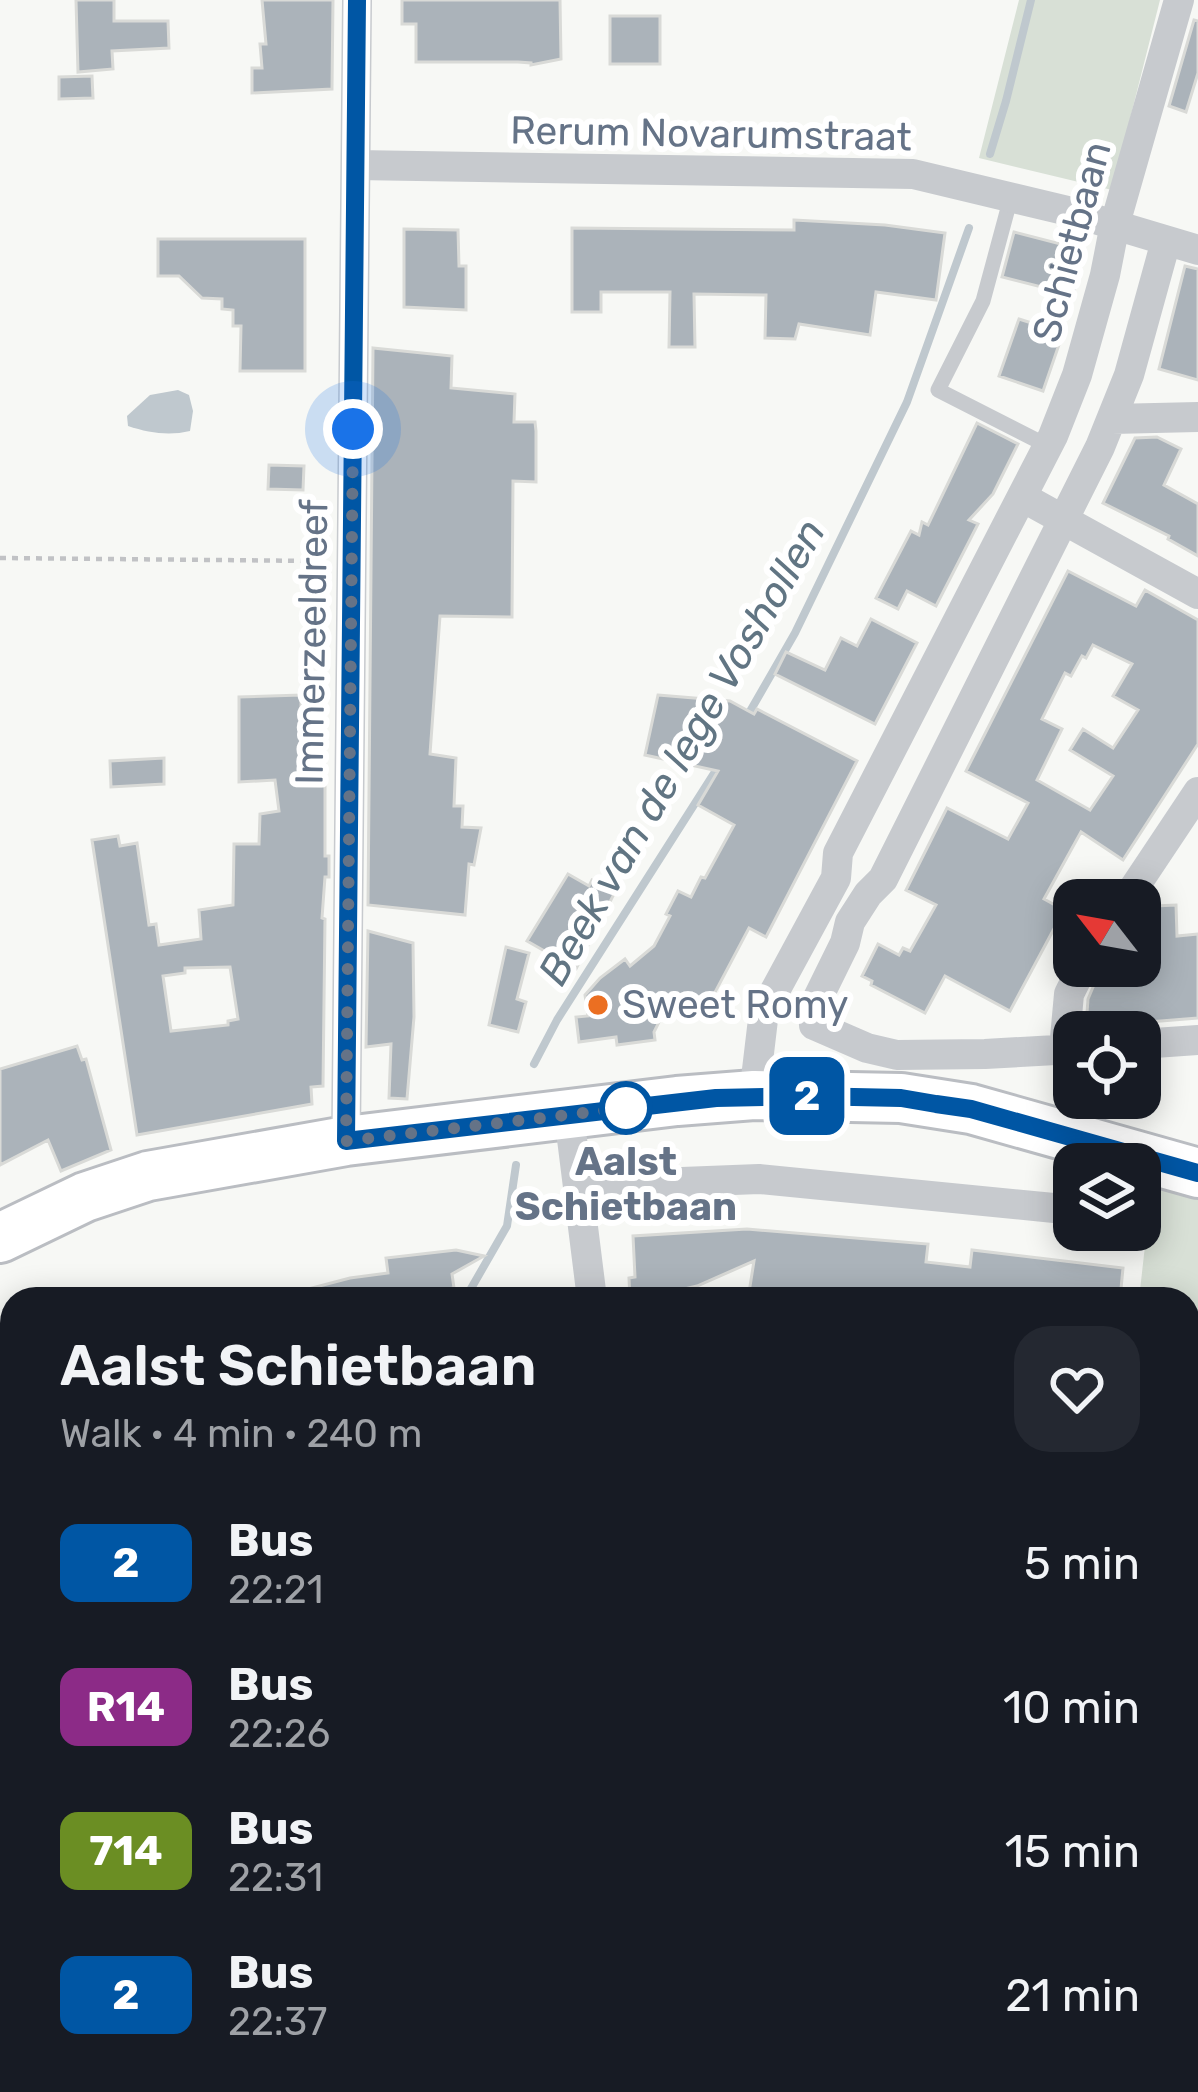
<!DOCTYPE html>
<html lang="en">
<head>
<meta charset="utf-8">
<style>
  body { margin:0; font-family:Rubik,sans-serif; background:#242831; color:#f1f3f6; height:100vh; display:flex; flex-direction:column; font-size:45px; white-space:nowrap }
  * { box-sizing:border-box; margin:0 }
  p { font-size:39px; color:#9ea1a6 }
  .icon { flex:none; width:66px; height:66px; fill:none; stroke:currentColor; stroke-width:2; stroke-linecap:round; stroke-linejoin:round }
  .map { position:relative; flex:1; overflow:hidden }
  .panel { position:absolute; left:0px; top:1287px; width:1200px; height:807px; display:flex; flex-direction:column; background:#171b24; border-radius:36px 36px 0 0; box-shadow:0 6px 30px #0003 }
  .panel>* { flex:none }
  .badge { padding:0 24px; border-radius:18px; font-size:42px; line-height:78px }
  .needle { width:78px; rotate:301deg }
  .fabs { position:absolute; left:1053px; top:879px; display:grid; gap:24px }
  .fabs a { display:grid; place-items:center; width:108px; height:108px; border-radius:24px; background:#171b24; box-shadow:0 6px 30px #0003; font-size:60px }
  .you { position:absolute; width:60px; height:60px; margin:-30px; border:9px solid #fff; border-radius:50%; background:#1a73e8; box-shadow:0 0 0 18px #1a73e833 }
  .map>.badge { position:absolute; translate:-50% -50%; box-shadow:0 0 0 6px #fff }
  .round { display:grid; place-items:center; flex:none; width:126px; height:126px; border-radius:36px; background:#242831 }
  .summary { display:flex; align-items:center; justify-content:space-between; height:204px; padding:0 60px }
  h1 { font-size:57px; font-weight:600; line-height:90px }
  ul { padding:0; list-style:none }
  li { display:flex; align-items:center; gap:36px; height:144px; padding:0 60px }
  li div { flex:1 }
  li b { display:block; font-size:45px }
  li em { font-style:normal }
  li .badge { min-width:132px; font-weight:700; text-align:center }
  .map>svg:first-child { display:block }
  .green { fill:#d8e0d6 }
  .water { fill:#bfc8ce }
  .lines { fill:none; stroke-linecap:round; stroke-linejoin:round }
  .stream { stroke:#bfc8ce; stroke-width:8 }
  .building { fill:#abb3ba; stroke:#d9dad7; stroke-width:3; fill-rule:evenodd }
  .primary-casing { stroke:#babdc2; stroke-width:54 }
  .path { stroke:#c1c2c5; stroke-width:4.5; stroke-dasharray:6 6; stroke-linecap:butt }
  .lane { stroke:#c7cace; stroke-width:15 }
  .street { stroke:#c7cace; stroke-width:30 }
  .primary { stroke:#fff; stroke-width:48 }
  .line-casing { stroke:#fff; stroke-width:27 }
  .line { stroke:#0056a4; stroke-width:18 }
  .walk { stroke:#657387; stroke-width:12; stroke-dasharray:0 21.6 }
  .poi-dot { fill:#eb6f22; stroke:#fff; stroke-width:4.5 }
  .stop-dot { fill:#fff; stroke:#0056a4; stroke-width:6 }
  .labels { text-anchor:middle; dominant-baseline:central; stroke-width:12; stroke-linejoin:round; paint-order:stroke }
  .street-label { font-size:39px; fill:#657387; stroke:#fff }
  .poi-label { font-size:39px; fill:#657387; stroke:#fff; text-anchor:start }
  .stop-label { font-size:39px; font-weight:bold; fill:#657387; stroke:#fff }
  .water-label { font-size:42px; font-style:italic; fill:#617583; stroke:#fff }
</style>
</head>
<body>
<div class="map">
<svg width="1198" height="2092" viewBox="0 0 1198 2092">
  <rect width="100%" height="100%" fill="#f7f8f5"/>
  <!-- green -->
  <path class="green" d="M1019 0H1160L1112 190 979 158Z
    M1152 1184 1198 1200V2092H0V1680L8 1676 0 1662V1510L12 1504V2082H1188V1299H1139Z"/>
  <!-- water -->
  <path class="water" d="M178 390 189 395 193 411 190 431C169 436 149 433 128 426L127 416 150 395Z"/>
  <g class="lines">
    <!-- stream -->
    <path class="stream" d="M990 154 1006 101 1031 0
      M745 720 795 633 907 402 969 228
      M534 1064 557 1020 720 764
      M465 1299 507 1226 516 1165
      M194 2092V2082"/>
  </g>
  <!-- building -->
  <path class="building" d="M76 0H114V21H168L169 48 112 51 113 69 78 72Z
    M262 0H333L332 89 252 93V68H262L260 44H266Z
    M402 0H560L561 59 531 65V63L518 62H416V24H402Z
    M610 16H660V64H610Z
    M1194 20 1198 21V73L1186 112 1169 106Z
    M92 76 93 98 59 99V77Z
    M794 220 885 225 945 233 936 300 876 292 870 335 799 324 795 339 765 338 766 295 694 294 695 347H669L670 292H601V312H572V228L794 230Z
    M404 229 458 230 459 266H466V310L404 307Z
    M1014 232 1084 250 1073 295 1002 277Z
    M158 239H305V371H240L241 326H233V310L222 309V299L202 298 179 276H158Z
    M1185 266 1198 269V380L1159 369Z
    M1019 319 1063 333 1043 391 999 376Z
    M373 348 452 356 451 388 515 394 514 422H535L536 431V482L513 481 512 617 440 616 430 754 456 758 454 806H463L462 827 481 828 474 865 469 864 465 915 368 905Z
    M977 423 1018 444 993 494 969 520 978 524 936 606 907 591 898 609 876 598 911 531 919 535 922 522 928 525Z
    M1157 437 1181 449 1164 485 1198 504V556L1168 539 1169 536 1103 503 1135 438Z
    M269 465 304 466 303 490 268 489Z
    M1068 571 1136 606 1145 590 1198 620V744L1123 860 1081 832 1044 899 1064 910 1010 1011 945 976 925 1013 871 985 872 981 862 976 878 944 899 955 903 948 910 951 936 905 906 890 947 808 1008 839 1028 803 966 771ZM1093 645 1132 664 1113 696 1138 710 1113 748 1083 729 1070 750 1113 776 1090 810 1037 780 1062 729 1042 719 1065 673 1071 676 1082 656 1086 658Z
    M871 619 917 643 875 724 775 674 786 652 825 670 841 638 857 646Z
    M301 695V756H325V856H329V877H325L322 918 325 919 323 1086 311 1087 312 1104 137 1135 92 840 118 836 120 846 137 843 149 925 156 924 159 945 201 939 199 910 233 905 234 844H259L260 814 279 811 275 780 239 782V697ZM230 967 238 1019 228 1021V1025L171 1031 163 976 185 973V968Z
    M658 695 730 701 754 714 757 709 857 761 766 937 749 928 703 1015 671 998 654 1032 655 1040 617 1045 616 1037 579 1042 576 1017 588 1016 585 995 600 978 625 959 630 966 654 946 670 916 666 914 678 891 691 897 701 877 705 878 734 825 698 805 718 771 645 755Z
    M164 758V784L111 787 110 761Z
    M568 874 589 886 592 880 615 892 576 969 527 941Z
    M1176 905 1177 936 1198 934V1018L1086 1027 1088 999 1102 966H1140V958H1144L1142 911 1154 910V906Z
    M368 931 413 943 414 1017 407 1099 389 1098 391 1044 366 1047Z
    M506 947 529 953 517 999 526 1002 518 1032 489 1025Z
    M77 1046 82 1060 86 1059 111 1150 61 1171 48 1140 0 1165V1069Z
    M747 1229 928 1244 926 1262 970 1267 972 1250 1123 1268 1120 1299H911L879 1296 878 1299H748L754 1261 697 1286 655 1296V1299H630L629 1278 635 1277 633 1236Z
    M456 1250 484 1256 452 1274 454 1288 419 1292V1299H305L304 1290 350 1278 388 1273 386 1258Z"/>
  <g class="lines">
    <!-- primary casing -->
    <g class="primary-casing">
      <path id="primary" d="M0 1238 85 1197 148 1176 346 1141 677 1101 754 1095 901 1098 971 1109 1198 1173"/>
    </g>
    <!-- path -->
    <path class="path" d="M0 558 322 561"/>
    <!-- lane -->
    <path class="lane" d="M1011 197 983 301 938 390 1048 446"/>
    <!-- street -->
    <path class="street" d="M356 165 913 174 1068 211 1198 250
      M1112 419 1198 417
      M1022 497 1198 594
      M1126 900 1198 792
      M814 1025 813 1008 845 943 850 922 868 894 883 879 1100 447 1129 375 1166 241
      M814 1025 867 1048 897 1055 985 1054 1074 1049
      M1140 1044 1198 1040
      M1064 1049 1069 994 1083 966
      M754 1095 764 1011 836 878 838 853 1053 436 1077 375 1105 275 1115 224 1179 0
      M569 1115 592 1299
      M346 1141 357 0
      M579 1186 759 1179 1074 1210"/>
    <!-- primary -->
    <use href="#primary" class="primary"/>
  </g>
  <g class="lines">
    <!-- line casing -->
    <g class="line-casing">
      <path id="line" d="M357 0 346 1141 716 1098 807 1096 901 1098 936 1104 971 1109 1198 1173"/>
    </g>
    <!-- line -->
    <use href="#line" class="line"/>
    <!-- walk -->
    <path class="walk" d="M353 429 346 1141 626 1108"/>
  </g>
  <!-- markers -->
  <circle class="poi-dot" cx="598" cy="1005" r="12"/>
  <circle class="stop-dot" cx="626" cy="1108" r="24"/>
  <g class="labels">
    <!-- street labels -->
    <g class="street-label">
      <text transform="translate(711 134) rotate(1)">Rerum Novarumstraat</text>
      <text transform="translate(1072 242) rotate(-75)">Schietbaan</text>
      <text transform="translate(312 642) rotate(-89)">Immerzeeldreef</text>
    </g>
    <!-- poi labels -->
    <g class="poi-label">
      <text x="622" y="1005">Sweet Romy</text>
    </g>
    <!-- stop labels -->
    <g class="stop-label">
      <text x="626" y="1162">Aalst<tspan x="626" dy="45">Schietbaan</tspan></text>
    </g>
    <!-- water labels -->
    <g class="water-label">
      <text transform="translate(682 752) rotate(-60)">Beek van de lege Voshollen</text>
    </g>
  </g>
</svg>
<div class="fabs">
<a><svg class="needle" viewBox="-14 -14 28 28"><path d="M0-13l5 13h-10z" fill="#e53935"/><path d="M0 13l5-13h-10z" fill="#9ea1a6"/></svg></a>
<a><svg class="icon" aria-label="locate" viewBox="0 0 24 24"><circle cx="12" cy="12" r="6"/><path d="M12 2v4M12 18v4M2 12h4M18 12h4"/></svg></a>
<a><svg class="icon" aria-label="layers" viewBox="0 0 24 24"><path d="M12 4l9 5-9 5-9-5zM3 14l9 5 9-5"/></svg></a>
</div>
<div class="you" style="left:353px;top:429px"></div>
<b class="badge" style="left:807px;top:1096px;background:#0056a4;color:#fff">2</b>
<section class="panel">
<div class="summary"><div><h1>Aalst Schietbaan</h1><p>Walk · 4 min · 240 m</p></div><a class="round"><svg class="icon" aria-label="heart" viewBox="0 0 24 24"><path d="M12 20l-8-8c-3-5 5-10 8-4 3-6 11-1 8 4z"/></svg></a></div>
<ul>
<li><span class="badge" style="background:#0056a4;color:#fff">2</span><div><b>Bus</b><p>22:21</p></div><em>5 min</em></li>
<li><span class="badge" style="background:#8c2b87;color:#fff">R14</span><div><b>Bus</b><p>22:26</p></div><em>10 min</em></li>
<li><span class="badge" style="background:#6b8e23;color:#fff">714</span><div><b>Bus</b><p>22:31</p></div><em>15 min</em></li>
<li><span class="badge" style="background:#0056a4;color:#fff">2</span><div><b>Bus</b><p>22:37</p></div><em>21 min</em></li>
</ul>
</section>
</div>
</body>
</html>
